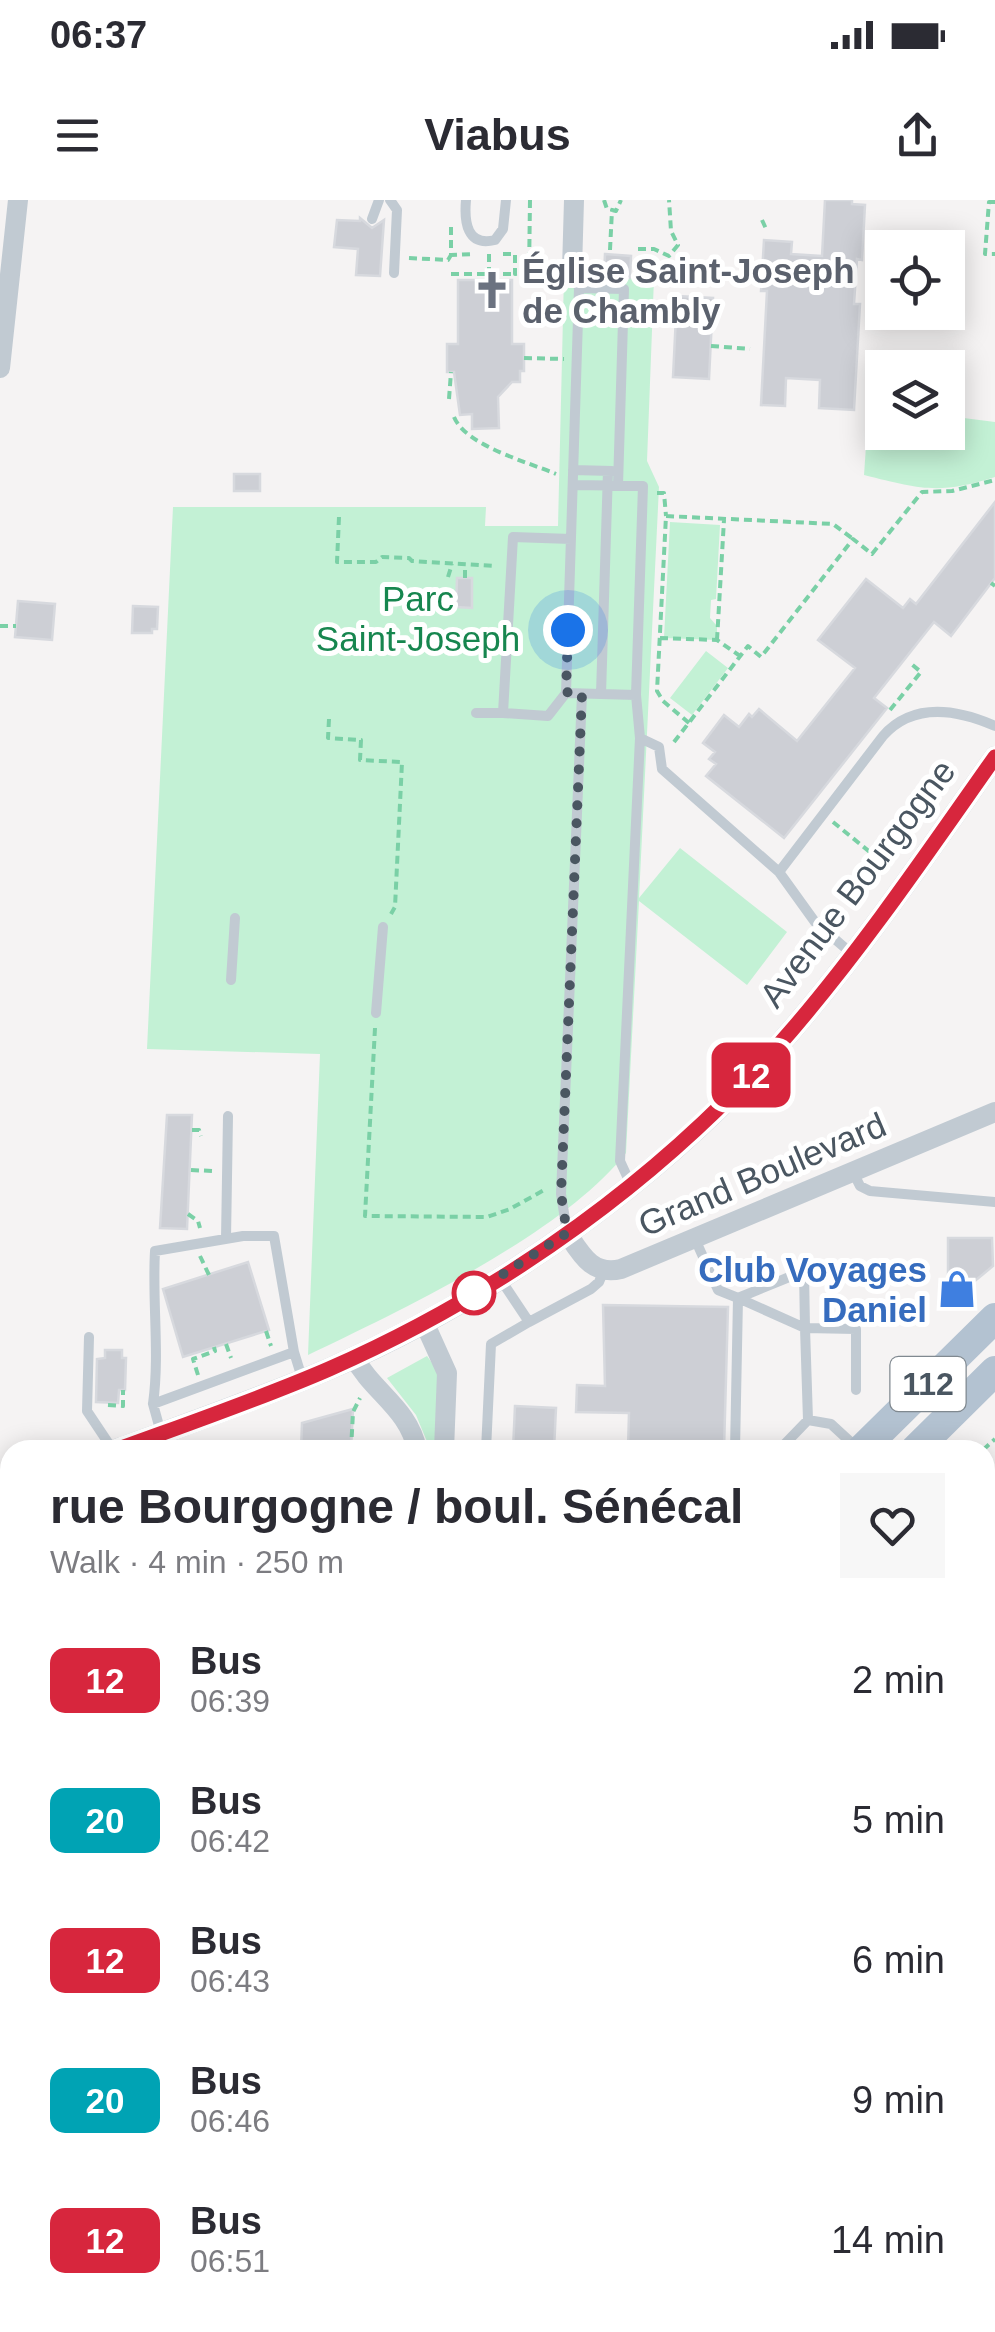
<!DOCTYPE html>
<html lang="en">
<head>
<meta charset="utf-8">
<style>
  body { margin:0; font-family:Arial,sans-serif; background:#f7f7f7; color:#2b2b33; height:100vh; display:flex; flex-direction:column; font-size:38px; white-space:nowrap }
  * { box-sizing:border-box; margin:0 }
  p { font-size:32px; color:#7c7c81 }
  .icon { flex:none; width:55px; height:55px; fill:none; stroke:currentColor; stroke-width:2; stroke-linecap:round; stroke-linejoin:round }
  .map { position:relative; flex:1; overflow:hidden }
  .drawer { position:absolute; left:0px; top:1240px; width:995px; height:892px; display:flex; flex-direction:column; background:#fff; border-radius:30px 30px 0 0; box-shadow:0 5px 25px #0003 }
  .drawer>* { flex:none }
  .badge { padding:0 20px; border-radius:15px; font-size:35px; line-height:65px }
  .controls { position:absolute; left:865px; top:30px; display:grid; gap:20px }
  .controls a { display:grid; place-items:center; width:100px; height:100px; border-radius:0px; background:#fff; box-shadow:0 5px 25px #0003; font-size:50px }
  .you { position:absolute; width:50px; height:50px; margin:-25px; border:8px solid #fff; border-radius:50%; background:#1a73e8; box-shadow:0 0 0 15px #1a73e833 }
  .map>.badge { position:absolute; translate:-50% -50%; box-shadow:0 0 0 5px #fff }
  .round { display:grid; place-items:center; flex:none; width:105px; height:105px; border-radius:0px; background:#f7f7f7 }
  .head { display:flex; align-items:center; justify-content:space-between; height:170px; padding:0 50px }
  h1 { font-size:48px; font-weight:700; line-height:75px }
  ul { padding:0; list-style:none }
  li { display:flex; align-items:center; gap:30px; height:140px; padding:0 50px }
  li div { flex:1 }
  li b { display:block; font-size:38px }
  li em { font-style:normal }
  li .badge { min-width:110px; font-weight:700; text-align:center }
  .status { display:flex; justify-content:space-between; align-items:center; height:70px; padding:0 50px; background:#fff; direction:ltr }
  .status svg { height:28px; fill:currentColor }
  header { display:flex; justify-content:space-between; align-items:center; height:130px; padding:0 50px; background:#fff; font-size:45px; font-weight:700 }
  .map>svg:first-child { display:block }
  .green { fill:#c3f1d5 }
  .building { fill:#cdcfd5; stroke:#d7d9de; stroke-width:2.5 }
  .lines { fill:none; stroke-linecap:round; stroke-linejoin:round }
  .path { stroke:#7ad0a6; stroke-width:4; stroke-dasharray:8 5; stroke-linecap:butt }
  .service { stroke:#c1cad2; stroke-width:10 }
  .minor { stroke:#c1cad2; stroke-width:20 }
  .tertiary { stroke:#c1cad2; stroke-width:22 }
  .primary { stroke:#b3c2d1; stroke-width:30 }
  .line-casing { stroke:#fff; stroke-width:22 }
  .line { stroke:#d7263d; stroke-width:15 }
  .walk { stroke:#4a5661; stroke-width:10; stroke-dasharray:0 18 }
  .stop-dot { fill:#fff; stroke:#d7263d; stroke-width:5 }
  .labels { text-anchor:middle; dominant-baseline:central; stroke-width:10; stroke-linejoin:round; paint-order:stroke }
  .shield { fill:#fff; stroke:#808990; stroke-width:2.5 }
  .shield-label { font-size:32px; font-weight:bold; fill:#4a5661 }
  .worship-label { font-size:35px; font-weight:bold; fill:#5b616d; stroke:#fff; text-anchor:start }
  .park-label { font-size:35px; fill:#17864f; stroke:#fff }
  .street-label { font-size:35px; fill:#4a5661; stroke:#fff }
  .shop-label { font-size:35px; font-weight:bold; fill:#366cbe; stroke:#fff; text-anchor:end }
</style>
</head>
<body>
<div class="status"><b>06:37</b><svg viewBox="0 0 49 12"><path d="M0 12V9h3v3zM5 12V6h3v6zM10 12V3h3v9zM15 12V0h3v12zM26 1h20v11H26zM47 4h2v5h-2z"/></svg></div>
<header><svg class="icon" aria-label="menu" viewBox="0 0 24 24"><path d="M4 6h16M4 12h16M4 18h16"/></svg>Viabus<svg class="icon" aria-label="share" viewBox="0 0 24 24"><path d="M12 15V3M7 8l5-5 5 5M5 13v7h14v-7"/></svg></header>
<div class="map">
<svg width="995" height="2132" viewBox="0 0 995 2132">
  <rect width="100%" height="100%" fill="#f5f3f3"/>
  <!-- green -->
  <path class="green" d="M564 75 654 78 647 261 659 287 639 698 680 648 787 732 747 785 639 701 626 953C562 1034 402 1110 308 1155L320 854 147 849 173 307H486L485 326H558Z
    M948 216 995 222V277C939 295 920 289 864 275L868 217H882V232H948Z
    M670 322 720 325 716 399 711 400 710 418 717 426V440L664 438Z
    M706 451 728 468 692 515 670 498Z
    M427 1156 438 1171 436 1244H428L416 1215 387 1178Z
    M117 2123 761 2122 765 2132H107Z"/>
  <!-- building -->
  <path class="building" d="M825 0H852V4L865 5 862 60 857 59 854 104H860L854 210 819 208 820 180 786 178 785 206 761 205 767 91H761L764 40 792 42 791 54 822 56Z
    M360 18 372 28 384 20 380 76 356 75 358 49 334 47 337 20 360 21Z
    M605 54 631 56 630 78 604 76Z
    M458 80H512V144H524V171H520V182H512L498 197 499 228 472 229V214L460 215 454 172H447V144H458Z
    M677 96 713 98 709 179 673 177Z
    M234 274H260V291H234Z
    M995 302V378L951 436 934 422 874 498 887 508 784 638 706 576 716 564 709 559 715 552 703 543 724 515 739 527 749 514 752 517 759 509 797 541 855 468 818 440 866 379 903 408 910 399 916 404Z
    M457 378H472V408L456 407Z
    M18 401 55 404 52 440 15 437Z
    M133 406 158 407 157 429H152V433H132Z
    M167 915H192L187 1029 160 1028Z
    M948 1038H992L993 1066 948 1103Z
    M248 1062 269 1130 183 1157 163 1089Z
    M603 1105 728 1107 724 1250H628L629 1213 576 1212 577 1185 605 1186Z
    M105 1150H122V1158H126L125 1190H119L118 1203 96 1202 97 1159 105 1158Z
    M515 1206 556 1208 554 1250H513Z
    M353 1209 351 1250H301L302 1223Z"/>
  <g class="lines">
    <!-- path -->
    <path class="path" d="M530 0 529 73 551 74
      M604 0 607 9 612 10
      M995 2H989L985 54H995
      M762 20 767 31
      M451 27V55L474 54
      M638 49H654L669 56 678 45 671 31 669 0
      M610 50 612 10 616 11 621 0
      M489 54V79
      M503 54H515V74L529 73
      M409 58 448 60 451 55
      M451 74H515
      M711 146 750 149
      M524 158 564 159
      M449 199 451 172
      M454 217C466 246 528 262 556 274
      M657 293H664L666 316
      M339 317 337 362H376L382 357 409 358 412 361 496 366
      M448 377 452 364
      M465 378V365
      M991 383 995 386
      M0 426H16
      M660 438 717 440 740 456
      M717 440 724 320
      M890 510 921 472 909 462
      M329 519 328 538 361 540 360 560 402 562 395 707 391 714
      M689 523 663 501 657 491 666 316 833 324 853 339
      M674 542 748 446 761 457 853 339 872 354 922 292 952 291 995 280
      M833 622 892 670
      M375 828 365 1016 487 1017 510 1009 546 989
      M192 930H199L201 936
      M191 970 212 971
      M188 1014 198 1021 200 1028
      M200 1056 209 1075
      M266 1131 271 1146
      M226 1144 231 1158
      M198 1175 193 1159 215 1151 214 1147
      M108 1205 123 1206V1190
      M351 1250 353 1212 360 1198
      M983 1250 995 1239
      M0 1344H10
      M0 1919H10
      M90 2132 99 2122
      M354 2132 357 2122"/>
    <!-- service -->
    <path class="service" d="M390 0 397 10 394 73
      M466 0C464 22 467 47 495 40L503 29 506 0
      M372 19 379 0
      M572 71 579 88 566 493 636 495 643 286 573 285
      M579 88 624 89 618 285
      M573 270 612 271
      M566 493 548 516 503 513 513 337 571 339
      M601 494 608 271
      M476 513H503
      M640 538 659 547 662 569 779 672 815 722 851 753
      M779 672 883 536C913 502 956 509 995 526
      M231 780 235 718
      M376 813 383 727
      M853 972 860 986 870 991 995 1002
      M631 985 620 961 640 538 636 495
      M567 1032 561 994 582 494
      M226 1039 228 916
      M695 1039 718 1090 738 1098 735 1250
      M738 1098 804 1071 805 1128 856 1129V1190
      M738 1098 805 1128 808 1220
      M529 1122 591 1089 599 1082 604 1070
      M89 1137 87 1211 113 1250
      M153 1204C160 1153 152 1102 155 1051L243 1036H274L294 1152
      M161 1233 153 1204 294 1152 302 1178
      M486 1250 491 1144 529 1122 499 1077
      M779 1250 808 1220 831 1224 856 1247
      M0 1405 10 1408
      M19 2132 29 2122"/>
    <!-- minor -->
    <path class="minor" d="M572 70 574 0
      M0 168 18 0
      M567 1033C581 1054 592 1076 621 1069L995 912
      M424 1122 447 1173 444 1250
      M354 1157C372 1192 409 1208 417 1250
      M985 1557H995
      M985 2086 995 2087"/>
    <!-- tertiary -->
    <path class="tertiary" d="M116 1250C187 1224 259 1199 329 1169 501 1094 669 974 791 831 865 745 930 649 995 557
      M0 1294 10 1290"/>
    <!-- primary -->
    <path class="primary" d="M861 1250 995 1118
      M915 1250 995 1171
      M0 1995 10 1991
      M0 2035 10 2031"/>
  </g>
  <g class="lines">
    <!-- line casing -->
    <g class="line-casing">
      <path id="line" d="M116 1250C187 1224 260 1199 329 1169 504 1092 666 976 791 831 865 745 930 649 995 557"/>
    </g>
    <!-- line -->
    <use href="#line" class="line"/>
    <!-- walk -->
    <path class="walk" d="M474 1093 466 1098 567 1033 561 994 582 494 566 492 568 430"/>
  </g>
  <!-- icons -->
  <defs>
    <g id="church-bare" transform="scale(3)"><path d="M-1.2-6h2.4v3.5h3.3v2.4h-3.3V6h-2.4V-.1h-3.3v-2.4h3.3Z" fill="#6b7280" stroke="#fff" stroke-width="2.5" paint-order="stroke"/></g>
    <g id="shop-bare" transform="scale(3)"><path d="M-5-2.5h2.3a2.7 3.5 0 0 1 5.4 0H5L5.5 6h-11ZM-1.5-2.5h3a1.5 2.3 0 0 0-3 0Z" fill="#3f7fe0" stroke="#fff" stroke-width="2.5" paint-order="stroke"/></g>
  </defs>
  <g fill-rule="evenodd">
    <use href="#church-bare" x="492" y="90"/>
    <use href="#shop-bare" x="957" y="1089"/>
  </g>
  <!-- markers -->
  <circle class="stop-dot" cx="474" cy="1093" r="20"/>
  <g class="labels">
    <!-- shield labels -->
    <rect class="shield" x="890.5" y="1157" width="75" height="54" rx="8"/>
    <g class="shield-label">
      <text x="928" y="1184">112</text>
    </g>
    <!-- worship labels -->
    <g class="worship-label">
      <text x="522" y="70">Église Saint-Joseph<tspan x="522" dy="40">de Chambly</tspan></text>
    </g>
    <!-- park labels -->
    <g class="park-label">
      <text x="418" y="398">Parc<tspan x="418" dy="40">Saint-Joseph</tspan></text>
    </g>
    <!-- street labels -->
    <g class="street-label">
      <text transform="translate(857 683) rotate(-53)">Avenue Bourgogne</text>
      <text transform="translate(762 974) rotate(-23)">Grand Boulevard</text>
    </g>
    <!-- shop labels -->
    <g class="shop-label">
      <text x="927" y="1069">Club Voyages<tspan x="927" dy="40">Daniel</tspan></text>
    </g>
  </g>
</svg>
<div class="controls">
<a><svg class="icon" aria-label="locate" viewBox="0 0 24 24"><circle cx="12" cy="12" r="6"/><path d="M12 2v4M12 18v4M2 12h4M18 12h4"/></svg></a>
<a><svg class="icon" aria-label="layers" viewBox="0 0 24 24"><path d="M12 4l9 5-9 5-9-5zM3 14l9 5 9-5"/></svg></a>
</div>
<div class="you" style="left:568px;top:430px"></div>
<b class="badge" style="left:751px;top:875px;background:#d7263d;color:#fff">12</b>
<section class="drawer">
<div class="head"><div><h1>rue Bourgogne / boul. Sénécal</h1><p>Walk · 4 min · 250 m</p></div><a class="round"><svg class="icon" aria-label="heart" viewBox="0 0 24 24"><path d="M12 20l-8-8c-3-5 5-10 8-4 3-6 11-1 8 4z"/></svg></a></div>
<ul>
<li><span class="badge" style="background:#d7263d;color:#fff">12</span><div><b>Bus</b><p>06:39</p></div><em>2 min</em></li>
<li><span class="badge" style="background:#00a3b4;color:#fff">20</span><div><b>Bus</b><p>06:42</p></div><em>5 min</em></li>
<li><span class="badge" style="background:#d7263d;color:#fff">12</span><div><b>Bus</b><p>06:43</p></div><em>6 min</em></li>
<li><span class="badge" style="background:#00a3b4;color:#fff">20</span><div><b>Bus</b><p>06:46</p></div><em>9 min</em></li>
<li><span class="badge" style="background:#d7263d;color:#fff">12</span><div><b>Bus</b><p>06:51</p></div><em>14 min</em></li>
</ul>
</section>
</div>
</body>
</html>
